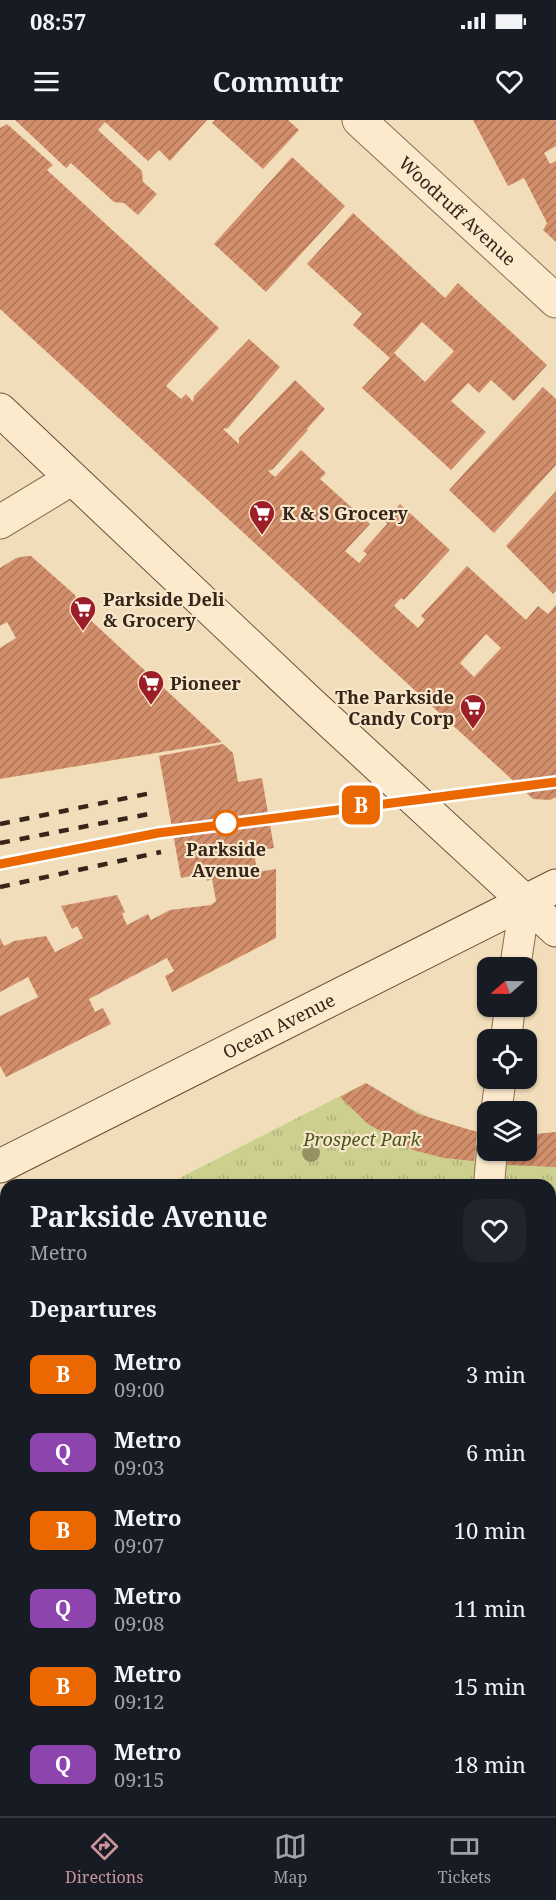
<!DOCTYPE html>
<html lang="en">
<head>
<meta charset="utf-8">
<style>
  body { margin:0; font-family:"Noto Serif",serif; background:#20242c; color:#f1f3f6; height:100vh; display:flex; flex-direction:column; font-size:22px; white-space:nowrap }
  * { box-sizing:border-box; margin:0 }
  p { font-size:20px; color:#9ea1a6 }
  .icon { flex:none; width:33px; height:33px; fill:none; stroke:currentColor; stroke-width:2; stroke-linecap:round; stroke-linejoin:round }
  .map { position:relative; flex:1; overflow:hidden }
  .sheet { position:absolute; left:0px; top:1059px; width:556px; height:638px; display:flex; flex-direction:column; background:#171b24; border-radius:18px 18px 0 0; box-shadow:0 2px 4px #0004 }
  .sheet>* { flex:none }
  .badge { padding:0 12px; border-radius:9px; font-size:21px; line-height:39px }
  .needle { width:39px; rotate:250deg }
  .buttons { position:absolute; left:477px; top:837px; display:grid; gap:12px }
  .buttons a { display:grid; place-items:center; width:60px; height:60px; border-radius:12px; background:#171b24; box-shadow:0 2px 4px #0004; font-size:30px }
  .map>.badge { position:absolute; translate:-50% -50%; box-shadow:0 0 0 3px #fff }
  h2 { padding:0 30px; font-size:22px; line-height:54px }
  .round { display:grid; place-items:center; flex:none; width:63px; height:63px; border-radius:18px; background:#20242c }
  .overview { display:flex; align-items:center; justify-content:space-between; height:102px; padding:0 30px }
  h1 { font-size:28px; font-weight:700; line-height:45px }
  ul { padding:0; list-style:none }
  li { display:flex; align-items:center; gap:18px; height:78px; padding:0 30px }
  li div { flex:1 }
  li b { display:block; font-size:22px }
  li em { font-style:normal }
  li .badge { min-width:66px; font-weight:700; text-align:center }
  .status { display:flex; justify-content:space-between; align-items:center; height:42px; padding:0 30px; background:#171b24; direction:ltr }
  .status svg { height:16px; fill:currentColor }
  header { display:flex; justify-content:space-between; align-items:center; height:78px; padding:0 30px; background:#171b24; font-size:27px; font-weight:700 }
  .tab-bar { display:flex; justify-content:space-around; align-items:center; height:84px; border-top:2px solid #363941; background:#171b24; font-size:16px; color:#9ea1a6 }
  .tab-bar a { display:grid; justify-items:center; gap:3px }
  .tab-bar .on { color:#cb939a }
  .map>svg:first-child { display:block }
  .park { fill:url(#park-tufts) }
  .building { fill:url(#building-hatch); fill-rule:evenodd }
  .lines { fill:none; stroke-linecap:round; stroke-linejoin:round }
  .pedestrian-casing { stroke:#896c53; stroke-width:32 }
  .minor-casing { stroke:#896c53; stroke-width:35 }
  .secondary-casing { stroke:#6a4d37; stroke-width:35 }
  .pedestrian { stroke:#fceacd; stroke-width:30 }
  .minor { stroke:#fceacd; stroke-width:33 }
  .secondary { stroke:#fceacd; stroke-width:33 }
  .rail { stroke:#362519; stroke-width:4.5; stroke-dasharray:10 10; stroke-linecap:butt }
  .tree { fill:#969264 }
  .line-casing { stroke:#fff; stroke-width:14 }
  .line { stroke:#eb6800; stroke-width:9 }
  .stop-dot { fill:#fff; stroke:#eb6800; stroke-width:3 }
  .labels { text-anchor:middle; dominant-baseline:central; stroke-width:4.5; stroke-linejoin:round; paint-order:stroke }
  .street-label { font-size:18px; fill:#362519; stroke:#f8e7ca }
  .poi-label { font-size:18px; font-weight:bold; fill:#362519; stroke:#f8e7ca; text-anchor:start }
  .stop-label { font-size:18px; font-weight:bold; fill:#362519; stroke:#f8e7ca }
  .park-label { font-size:18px; font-style:italic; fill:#4b551e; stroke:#f8e7ca }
</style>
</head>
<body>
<div class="status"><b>08:57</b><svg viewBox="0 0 49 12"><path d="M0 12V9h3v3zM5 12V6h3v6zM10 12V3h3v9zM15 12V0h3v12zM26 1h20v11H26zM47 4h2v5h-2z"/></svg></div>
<header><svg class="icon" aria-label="menu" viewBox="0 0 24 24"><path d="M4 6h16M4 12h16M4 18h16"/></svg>Commutr<svg class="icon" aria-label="heart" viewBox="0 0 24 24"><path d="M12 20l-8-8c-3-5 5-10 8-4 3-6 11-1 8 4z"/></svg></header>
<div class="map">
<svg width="556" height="1696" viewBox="0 0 556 1696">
  <defs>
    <pattern id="park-tufts" width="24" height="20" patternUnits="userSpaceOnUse" patternTransform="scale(1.5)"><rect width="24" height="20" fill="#cccf8e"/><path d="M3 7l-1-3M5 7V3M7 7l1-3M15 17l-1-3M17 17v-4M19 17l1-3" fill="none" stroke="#b0b27a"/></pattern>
    <pattern id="building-hatch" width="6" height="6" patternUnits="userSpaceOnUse" patternTransform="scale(1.5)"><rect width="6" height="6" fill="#d38f6c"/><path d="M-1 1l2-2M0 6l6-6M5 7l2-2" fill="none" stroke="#ac7558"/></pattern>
  </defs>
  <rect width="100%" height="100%" fill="#f1ddba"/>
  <!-- park -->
  <path class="park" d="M366 963C406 987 441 1007 487 1013L488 1030H526L527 1015 556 1012V1696H0V1150L6 1146V1690H550V1065H166Z"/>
  <!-- building -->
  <path class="building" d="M15 0H207L170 41 159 30 148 41 105 2 98 10 142 51 143 62 157 74 138 95 124 83 114 82 71 43 66 48Z
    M215 0H288L299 10 263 49 212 3Z
    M473 0H556V26L544 33 550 44 556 41V122L543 110 547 103 524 58 508 66Z
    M7 4 53 45 47 50 219 208 166 266 181 279 186 274 193 282 194 276 249 219 280 247 228 308 223 309 239 324V318L295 260 325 289 307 309 308 310 273 349 268 351 275 357 301 330 326 353 320 359 370 404 345 431 359 443 367 434 363 431 387 404 385 401 400 384 450 430 404 480 401 478 394 486 418 508 425 500 421 496 467 446 526 500 538 486 548 494 556 485V677L550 680 533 679 0 189V8ZM486 514 501 528 474 557 460 543Z
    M292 37 345 86 266 172 214 124Z
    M353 93 445 178 458 163 547 245 514 281 491 260 479 273 468 263 451 281 486 312 451 350 362 268 390 238 353 205 362 194 307 144ZM422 202 454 231 425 262 394 233Z
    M543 267 556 279V345L494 413 449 370Z
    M556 371V470L553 474 506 426Z
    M27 436H31L75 475 77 480 72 483 222 622 0 659V528L16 518 7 502 0 506V448L16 438Z
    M223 624 233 633 238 662 262 658 274 728 254 731 257 752 276 749V818L172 872 165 856 174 851 167 838 89 879 95 892 103 888 111 904 6 957 0 946V896L38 877 28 857 0 872V818L4 826 14 821 46 816 55 832 83 818 77 806 72 809 61 786 117 775 125 792 122 794 127 805 148 794 151 800 170 790 211 785 216 781 212 759 207 761 206 753 181 758 159 636Z
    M366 963 418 994 477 1012 474 1041 444 1038 413 1030 368 1004 340 977Z
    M556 1012V1047L507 1045 509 1030H526V1015Z"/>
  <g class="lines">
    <!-- pedestrian casing -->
    <g class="pedestrian-casing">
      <path id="pedestrian" d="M515 848 525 782
        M506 920 510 886
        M496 992 501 958
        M489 1065 492 1030
        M0 1489H6
        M550 1537 556 1538"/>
    </g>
    <!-- minor casing -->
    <g class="minor-casing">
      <g id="minor">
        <path id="s1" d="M359 0 556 181"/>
        <path d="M0 402 71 359"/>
      </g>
    </g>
    <!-- secondary casing -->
    <g class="secondary-casing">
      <g id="secondary">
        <path d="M0 290 310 583 556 810"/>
        <path id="s2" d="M0 1046 556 766"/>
      </g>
    </g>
    <!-- pedestrian -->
    <use href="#pedestrian" class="pedestrian"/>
    <!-- minor -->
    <use href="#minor" class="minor"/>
    <!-- secondary -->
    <use href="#secondary" class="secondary"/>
    <!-- rail -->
    <path class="rail" d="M0 704 151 673
      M0 723 154 693
      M0 744 157 713
      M0 767 161 732"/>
  </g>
  <!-- trees -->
  <circle class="tree" cx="311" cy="1033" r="9"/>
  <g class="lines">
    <!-- line casing -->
    <g class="line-casing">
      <path id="line" d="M0 744 158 713 556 662"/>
    </g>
    <!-- line -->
    <use href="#line" class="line"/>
  </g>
  <!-- icons -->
  <defs>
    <g id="supermarket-pin" transform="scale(1.35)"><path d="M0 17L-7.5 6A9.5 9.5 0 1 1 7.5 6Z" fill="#9c1e29" stroke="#f8e7ca"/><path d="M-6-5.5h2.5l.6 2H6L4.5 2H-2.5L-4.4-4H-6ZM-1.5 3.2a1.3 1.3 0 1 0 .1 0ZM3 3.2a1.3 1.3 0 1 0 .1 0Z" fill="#fff"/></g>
  </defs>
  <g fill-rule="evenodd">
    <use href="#supermarket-pin" x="262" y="393"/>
    <use href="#supermarket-pin" x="83" y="489"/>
    <use href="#supermarket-pin" x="151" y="563"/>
    <use href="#supermarket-pin" x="473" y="587"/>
  </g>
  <!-- markers -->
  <circle class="stop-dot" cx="226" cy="703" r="12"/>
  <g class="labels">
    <!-- street labels -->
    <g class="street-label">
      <text stroke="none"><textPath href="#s1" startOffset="134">Woodruff Avenue</textPath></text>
      <text stroke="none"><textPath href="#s2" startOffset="312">Ocean Avenue</textPath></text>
    </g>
    <!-- poi labels -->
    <g class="poi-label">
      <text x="282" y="393">K &amp; S Grocery</text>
      <text x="103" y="479">Parkside Deli<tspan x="103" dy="21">&amp; Grocery</tspan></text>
      <text x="170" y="563">Pioneer</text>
      <text x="454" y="577" text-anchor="end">The Parkside<tspan x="454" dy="21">Candy Corp</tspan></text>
    </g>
    <!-- stop labels -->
    <g class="stop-label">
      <text x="226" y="729">Parkside<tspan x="226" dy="21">Avenue</tspan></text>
    </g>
    <!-- park labels -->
    <g class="park-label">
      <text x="362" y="1019">Prospect Park</text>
    </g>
  </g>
</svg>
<div class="buttons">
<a><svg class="needle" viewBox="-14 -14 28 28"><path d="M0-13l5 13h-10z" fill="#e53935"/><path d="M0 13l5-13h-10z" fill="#9ea1a6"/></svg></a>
<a><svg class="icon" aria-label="locate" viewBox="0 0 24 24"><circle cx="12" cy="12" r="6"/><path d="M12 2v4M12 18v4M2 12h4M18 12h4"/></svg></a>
<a><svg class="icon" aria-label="layers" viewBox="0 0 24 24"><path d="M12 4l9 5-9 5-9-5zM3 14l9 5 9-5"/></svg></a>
</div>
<b class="badge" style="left:361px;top:685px;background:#eb6800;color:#fff">B</b>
<section class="sheet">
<div class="overview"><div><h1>Parkside Avenue</h1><p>Metro</p></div><a class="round"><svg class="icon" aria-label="heart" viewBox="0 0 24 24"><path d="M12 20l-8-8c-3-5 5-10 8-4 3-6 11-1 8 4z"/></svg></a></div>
<h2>Departures</h2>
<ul>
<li><span class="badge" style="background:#eb6800;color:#fff">B</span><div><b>Metro</b><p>09:00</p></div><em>3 min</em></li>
<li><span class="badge" style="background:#8e44ad;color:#fff">Q</span><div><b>Metro</b><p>09:03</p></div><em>6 min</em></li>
<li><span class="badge" style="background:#eb6800;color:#fff">B</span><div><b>Metro</b><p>09:07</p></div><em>10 min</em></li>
<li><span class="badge" style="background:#8e44ad;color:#fff">Q</span><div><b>Metro</b><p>09:08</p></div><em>11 min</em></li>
<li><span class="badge" style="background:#eb6800;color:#fff">B</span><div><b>Metro</b><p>09:12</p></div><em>15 min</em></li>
<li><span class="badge" style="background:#8e44ad;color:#fff">Q</span><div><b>Metro</b><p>09:15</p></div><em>18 min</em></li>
</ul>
</section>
</div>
<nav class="tab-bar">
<a class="on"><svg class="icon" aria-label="directions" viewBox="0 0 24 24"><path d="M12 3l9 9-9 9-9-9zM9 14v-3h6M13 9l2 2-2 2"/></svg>Directions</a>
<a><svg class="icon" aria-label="map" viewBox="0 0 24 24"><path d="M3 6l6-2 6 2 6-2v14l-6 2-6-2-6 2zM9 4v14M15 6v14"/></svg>Map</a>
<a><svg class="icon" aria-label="tickets" viewBox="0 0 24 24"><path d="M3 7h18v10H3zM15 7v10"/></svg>Tickets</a>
</nav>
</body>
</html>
